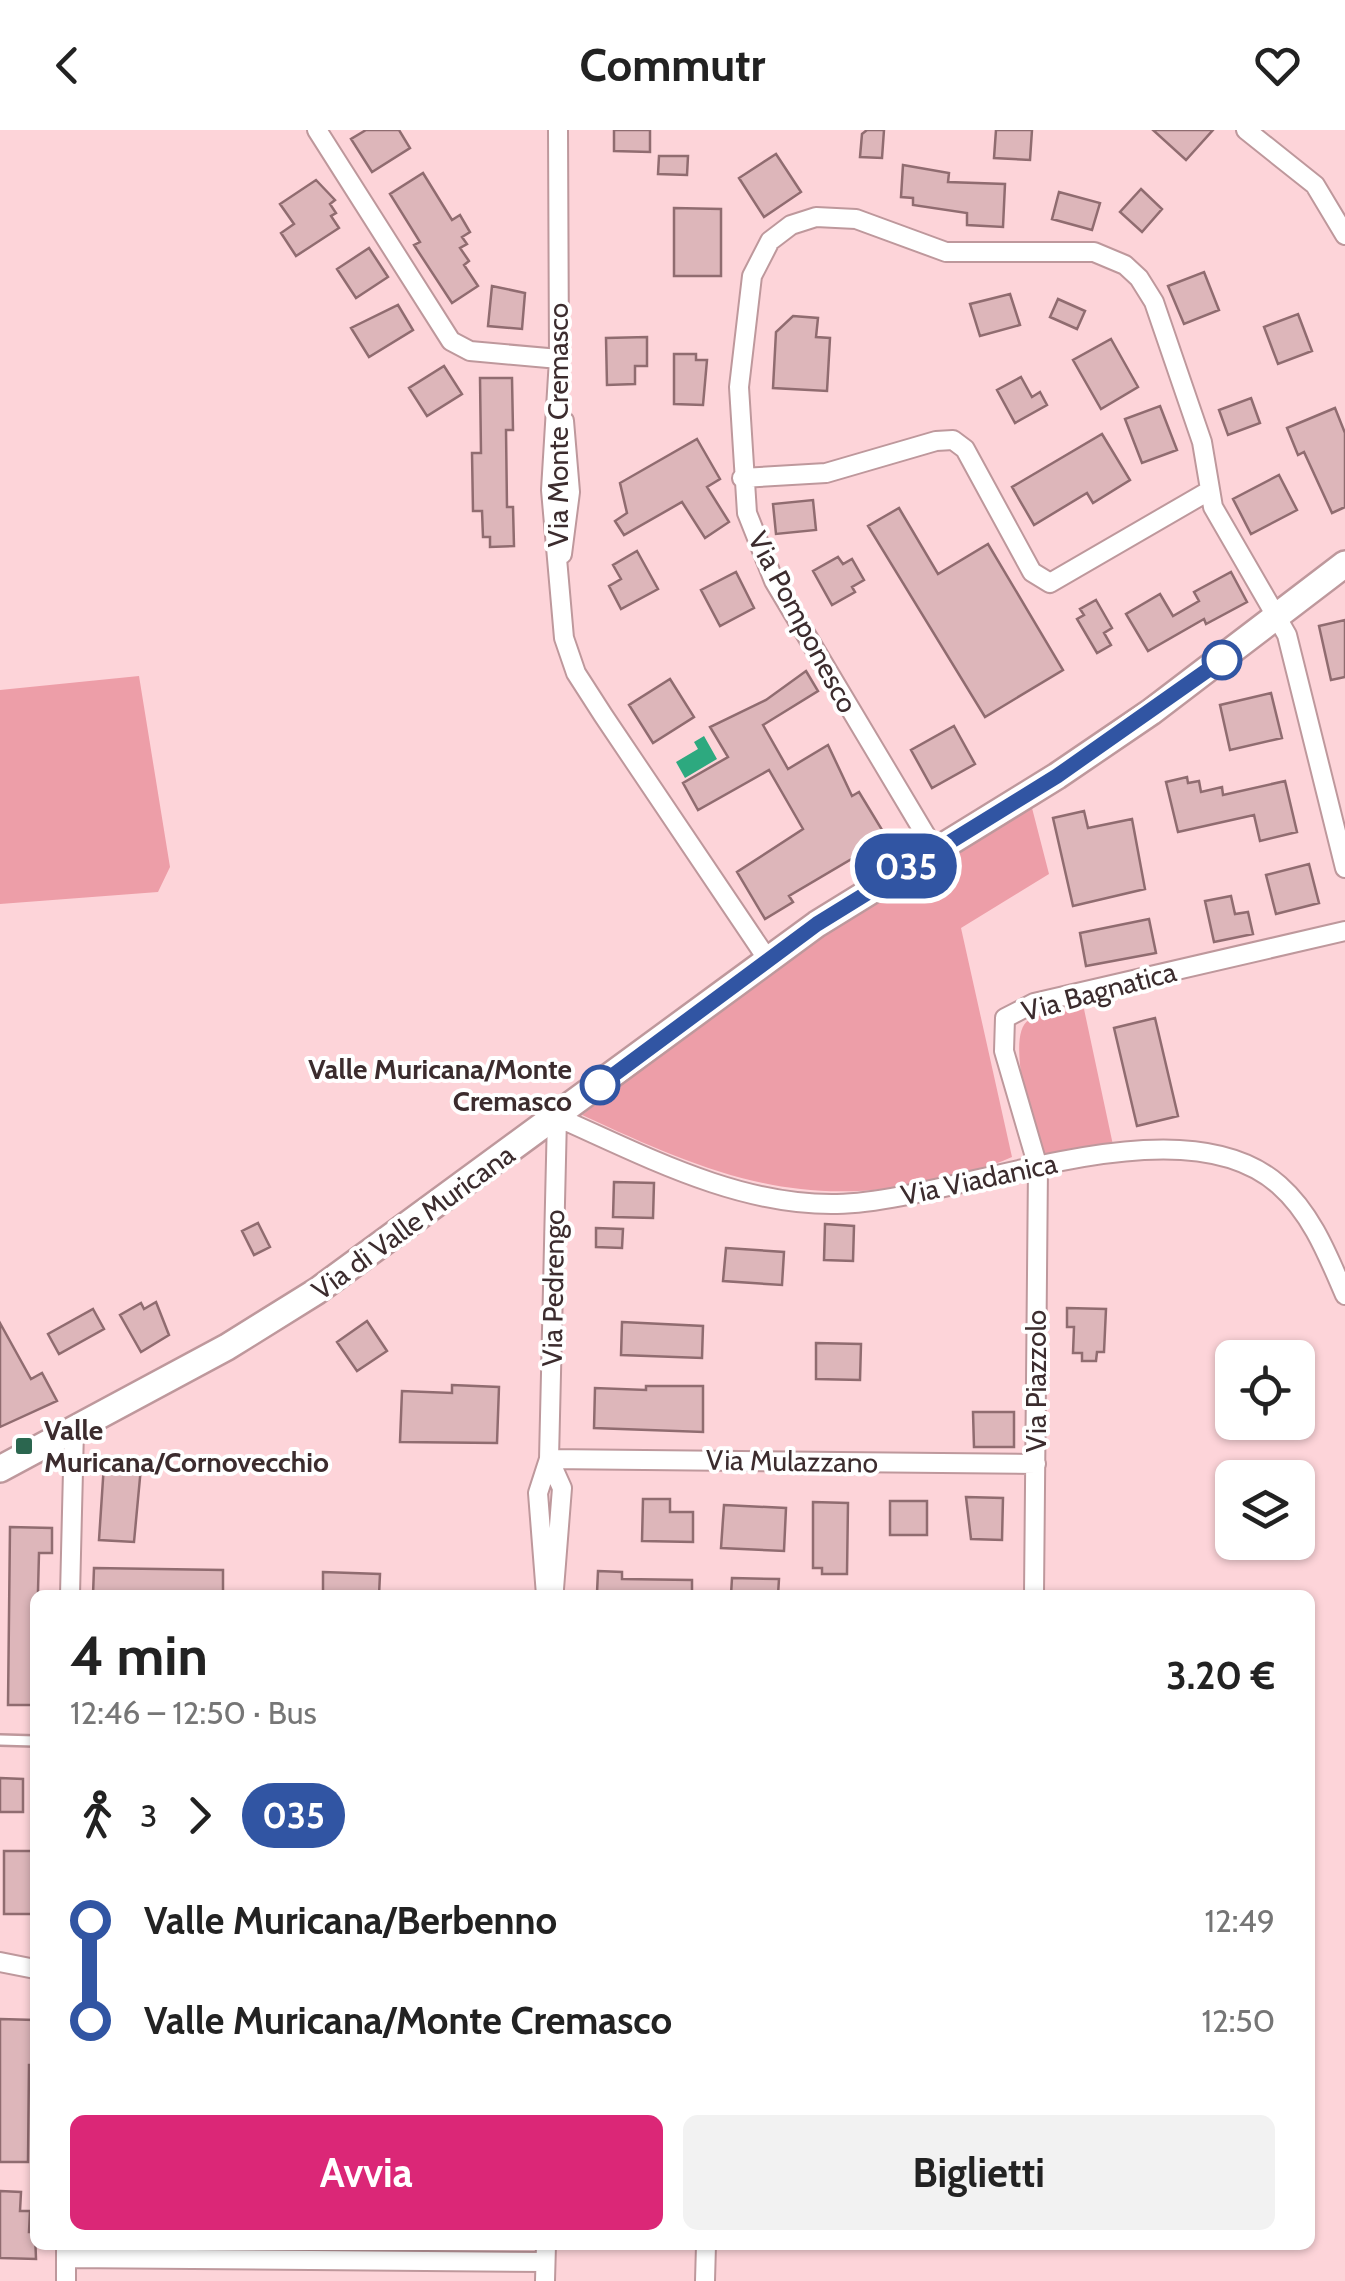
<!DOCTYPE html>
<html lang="it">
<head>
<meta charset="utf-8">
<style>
  body { margin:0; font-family:Cabin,sans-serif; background:#f2f2f2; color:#222; height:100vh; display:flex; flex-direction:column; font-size:38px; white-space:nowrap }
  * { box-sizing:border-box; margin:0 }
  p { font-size:32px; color:#767676 }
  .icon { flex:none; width:55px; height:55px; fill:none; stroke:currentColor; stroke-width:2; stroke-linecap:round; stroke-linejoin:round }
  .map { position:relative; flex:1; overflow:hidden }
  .drawer { position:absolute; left:30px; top:1460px; width:1285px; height:660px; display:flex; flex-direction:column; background:#fff; border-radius:15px; box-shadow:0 2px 8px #0004 }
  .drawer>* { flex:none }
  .badge { padding:0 20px; border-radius:32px; font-size:35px; line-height:65px }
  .fabs { position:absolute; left:1215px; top:1210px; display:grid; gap:20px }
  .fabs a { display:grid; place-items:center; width:100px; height:100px; border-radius:15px; background:#fff; box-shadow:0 2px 8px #0004; font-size:50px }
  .map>.badge { position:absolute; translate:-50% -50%; box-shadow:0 0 0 5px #fff }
  .legs { display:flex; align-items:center; gap:15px; height:110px; padding:0 40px; font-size:32px }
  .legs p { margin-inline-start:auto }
  .headline { display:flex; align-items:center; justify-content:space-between; height:170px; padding:0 40px }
  h1 { font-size:55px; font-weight:700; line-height:75px }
  .primary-button { display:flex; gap:20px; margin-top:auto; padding:20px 40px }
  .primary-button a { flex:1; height:115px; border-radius:15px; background:#db2777; color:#fff; font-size:40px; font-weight:700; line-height:115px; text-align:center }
  .primary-button a+a { background:#f2f2f2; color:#222 }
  ul { padding:0 40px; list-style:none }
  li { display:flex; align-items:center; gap:35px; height:100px; font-size:38px }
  li i { display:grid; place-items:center; width:15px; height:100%; margin:0 12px; background:currentColor }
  li i::after { content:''; width:25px; height:25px; margin:-12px; border:8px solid; border-radius:50%; background:#fff }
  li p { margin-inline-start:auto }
  li:first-child i { background:linear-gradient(#0000 50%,currentColor 0) }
  li:last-child i { background:linear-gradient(currentColor 50%,#0000 0) }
  header { display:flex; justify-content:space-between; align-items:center; height:130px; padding:0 40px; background:#fff; font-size:45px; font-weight:700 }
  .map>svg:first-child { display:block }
  .green { fill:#ed9ea8 }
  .water { fill:#2da97f }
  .building { fill:#ddb6ba; stroke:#906c70; stroke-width:2.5 }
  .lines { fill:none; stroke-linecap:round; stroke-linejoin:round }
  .lane-casing { stroke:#be989c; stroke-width:14 }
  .street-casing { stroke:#be989c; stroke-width:22 }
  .secondary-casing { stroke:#be989c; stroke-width:30 }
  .lane { stroke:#fff; stroke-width:9 }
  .street { stroke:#fff; stroke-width:18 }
  .secondary { stroke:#fff; stroke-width:25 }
  .line-1-casing { stroke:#fff; stroke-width:22 }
  .line-1 { stroke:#3155a3; stroke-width:15 }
  .stop-1-dot { fill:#fff; stroke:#3155a3; stroke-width:5 }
  .poi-dot { fill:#2b664f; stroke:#fff; stroke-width:4 }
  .labels { text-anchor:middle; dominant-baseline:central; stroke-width:8; stroke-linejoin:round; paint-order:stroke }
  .street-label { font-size:28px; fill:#3c2c2e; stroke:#fff }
  .stop-label { font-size:28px; font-weight:bold; fill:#3c2c2e; stroke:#fff; text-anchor:end }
  .poi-label { font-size:28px; font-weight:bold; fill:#3c2c2e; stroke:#fff; text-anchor:start }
</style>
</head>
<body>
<header><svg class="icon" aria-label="back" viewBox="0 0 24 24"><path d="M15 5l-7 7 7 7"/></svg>Commutr<svg class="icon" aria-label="heart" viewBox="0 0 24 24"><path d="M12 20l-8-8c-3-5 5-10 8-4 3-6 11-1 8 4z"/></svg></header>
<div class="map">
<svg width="1345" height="2151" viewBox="0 0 1345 2151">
  <rect width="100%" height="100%" fill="#fdd4d9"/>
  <!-- green -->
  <path class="green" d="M139 546 170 737 158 762 0 774V560Z
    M1032 678 1049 744 961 798 1012 1027C989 1038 962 1043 938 1049 800 1083 705 1042 582 985L822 804Z
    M1084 879 1113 1015 1039 1027C1034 1002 1004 904 1029 890 1043 882 1068 882 1084 879Z"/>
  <!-- water -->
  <path class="water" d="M704 606 717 629 685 648 676 632 698 619 694 612Z"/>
  <!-- building -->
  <path class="building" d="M366 0H399L410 18 372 42 351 9Z
    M614 0H650V22L614 21Z
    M867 0H884L882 28 860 27 862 4Z
    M996 0H1032L1030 30 994 28Z
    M1153 0H1213L1186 30Z
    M776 24 801 62 764 87 739 48Z
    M659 26H688L687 45 658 44Z
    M903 35 949 43 948 52 1005 54 1003 97 967 95V83L913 75V68L901 67Z
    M423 43 452 90 460 85 470 102 462 107 467 114 460 118 469 131 464 135 478 156 452 173 414 115 420 112 390 64Z
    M316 50 335 70 330 74 336 83 331 86 339 98 296 126 281 103 294 94 280 74Z
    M1141 59 1162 79 1142 102 1120 82Z
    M1059 62 1100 73 1092 100 1052 89Z
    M674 78 721 79V146H674Z
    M369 118 388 147 356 168 337 139Z
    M1204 142 1219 180 1184 194 1168 156Z
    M492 156 525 163 522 199 488 196Z
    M1010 164 1020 195 980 206 970 174Z
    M1058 169 1085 181 1077 199 1050 187Z
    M398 175 413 200 369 227 351 198Z
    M1298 184 1312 221 1278 234 1264 197Z
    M793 186 818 188 816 207 830 208 827 261 773 258 776 202Z
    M647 207V236H635V254L607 255 606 208Z
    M1111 209 1138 257 1101 279 1073 230Z
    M674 224H696V230H707L703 275 674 274Z
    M444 236 462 264 427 286 409 258Z
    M1021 247 1032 267 1040 262 1047 275 1015 293 997 260Z
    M480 248H512L513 300H506L507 377H513L514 416 490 417V407H483L482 381H473L472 323H481Z
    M1251 268 1260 293 1228 305 1219 280Z
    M1160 276 1177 320 1142 333 1125 289Z
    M1335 278 1345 303V377L1332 383 1304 322 1298 325 1287 298Z
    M1102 304 1130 350 1093 373 1087 363 1034 395 1012 357Z
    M697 309 720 349 707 357 729 392 705 408 682 372 624 405 615 391 627 383 620 353Z
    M1279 345 1297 380 1251 404 1233 369Z
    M813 370 816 400 776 404 773 374Z
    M899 378 938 444 988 414 1063 540 985 587 868 396Z
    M637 421 658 459 621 479 609 456 621 449 613 435Z
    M838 427 843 434 852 429 864 450 852 457 855 462 832 475 813 441Z
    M736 442 754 478 720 496 701 460Z
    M1231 442 1247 472 1206 494 1204 489 1148 521 1126 484 1160 464 1173 486 1199 471 1194 462Z
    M1096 470 1112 498 1104 503 1111 515 1097 523 1077 489 1084 485 1080 479Z
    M1345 490V547L1331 550 1319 496Z
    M806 541 818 561 763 595 788 639 828 615 852 666 859 662 887 708 789 766 793 772 765 789 737 742 803 699 769 640 698 680 683 653 728 627 710 597 766 570Z
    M670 549 694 587 653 613 629 575Z
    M1271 563 1282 608 1230 620 1220 575Z
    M954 596 975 634 932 658 911 620Z
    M1187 647 1188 653 1199 651 1201 662 1222 657 1223 665 1285 651 1297 702 1260 711 1254 685 1178 702 1166 652Z
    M1084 681 1088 698 1132 689 1145 759 1073 776 1053 688Z
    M1309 734 1319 773 1276 784 1266 745Z
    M1231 766 1235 784 1248 782 1253 804 1214 812 1205 771Z
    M1149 789 1156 823 1086 836 1080 803Z
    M1155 888 1178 986 1137 996 1114 898Z
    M614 1052 654 1053 653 1088 613 1087Z
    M258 1093 270 1117 254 1125 242 1101Z
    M825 1094 854 1096 853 1131 824 1130Z
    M596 1098 623 1099 622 1118 596 1117Z
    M726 1118 784 1122 782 1155 723 1151Z
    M156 1172 169 1205 141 1222 120 1185 141 1173 144 1179Z
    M1067 1178 1106 1179 1104 1222H1097L1096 1231H1082V1223H1073L1074 1197H1067Z
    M93 1179 104 1199 59 1224 48 1204Z
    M367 1191 387 1221 357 1241 337 1212Z
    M622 1192 703 1196 702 1228 621 1225Z
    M0 1193 31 1249 42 1243 57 1271 0 1297Z
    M816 1213 861 1214 860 1250 816 1249Z
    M452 1255 499 1257 497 1313 400 1312 402 1261 452 1263Z
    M646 1256H703V1302L594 1298 595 1258 646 1260Z
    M973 1282H1014V1317H974Z
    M104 1334 141 1337 134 1412 99 1410Z
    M966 1367 1003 1368 1002 1410 971 1409Z
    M643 1369H670V1382H693V1412L642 1411Z
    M890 1371H927V1405H890Z
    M813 1372 848 1373 847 1444H822V1438H813Z
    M724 1375 786 1378 784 1421 721 1418Z
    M10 1397 52 1398V1423H39L35 1575H8Z
    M94 1438 223 1440V1465H93Z
    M598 1441 622 1442V1449L692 1450V1465L597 1463Z
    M323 1442 380 1444 379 1465H323Z
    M732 1448 779 1449 778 1465H731Z
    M0 1648 23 1649V1682H0Z
    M4 1721H35V1784H4Z
    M0 1889 35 1890V1935H29L28 2032H0Z
    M0 2061 21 2062 20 2081H30L29 2102H35L36 2129 0 2128Z"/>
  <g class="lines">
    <!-- lane casing -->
    <g class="lane-casing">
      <path id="lane" d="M0 1610 35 1611"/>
    </g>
    <!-- street casing -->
    <g class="street-casing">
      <path id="street" d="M317 0 451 211 470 221 559 229
        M558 0 559 229 551 360 564 508 576 543 603 585 768 830
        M1246 0 1315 55 1345 105
        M742 348 826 343 936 311 953 310 965 319 1032 442 1050 453 1207 362
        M562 424 570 362 564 291
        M934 719 774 451 747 383 739 257 752 146 770 111 791 95 816 87 856 89 946 122H1094L1125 135 1139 148 1154 172 1202 312 1213 377 1287 505 1345 738
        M549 1329 1036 1334
        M549 1329 562 1358 554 1459
        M70 1465 74 1299
        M546 1465 538 1363 549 1329 557 987C645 1026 738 1076 837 1074 955 1072 1179 966 1279 1055 1312 1084 1328 1126 1345 1165
        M1034 1465 1038 1037 1004 921 1005 888 1034 873 1345 801
        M0 1832 35 1839
        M66 2128 545 2132
        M66 2151V2115
        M545 2151 546 2115
        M705 2151 706 2115"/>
    </g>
    <!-- secondary casing -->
    <g class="secondary-casing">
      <path id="secondary" d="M0 1339 227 1217 317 1161 817 794 1057 646 1151 582 1345 434"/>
    </g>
    <!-- lane -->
    <use href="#lane" class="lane"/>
    <!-- street -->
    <use href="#street" class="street"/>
    <!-- secondary -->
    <use href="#secondary" class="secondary"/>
  </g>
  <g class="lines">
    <!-- line-1 casing -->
    <g class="line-1-casing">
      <path id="line-1" d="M600 955 817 794 1057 646 1222 530"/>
    </g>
    <!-- line-1 -->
    <use href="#line-1" class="line-1"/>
  </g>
  <!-- markers -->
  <g class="stop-1-dot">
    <circle cx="1222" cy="530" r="18"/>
    <circle cx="600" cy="955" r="18"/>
  </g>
  <rect class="poi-dot" x="14" y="1306" width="20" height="20" rx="5"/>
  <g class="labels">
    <!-- street labels -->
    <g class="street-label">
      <text transform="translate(558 295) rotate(-90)">Via Monte Cremasco</text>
      <text transform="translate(803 492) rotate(62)">Via Pomponesco</text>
      <text transform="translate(1099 861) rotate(-15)">Via Bagnatica</text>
      <text transform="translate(979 1049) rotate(-12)">Via Viadanica</text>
      <text transform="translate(413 1092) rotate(-36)">Via di Valle Muricana</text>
      <text transform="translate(553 1158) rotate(-89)">Via Pedrengo</text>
      <text transform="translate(1036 1251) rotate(-90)">Via Piazzolo</text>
      <text transform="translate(792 1331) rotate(1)">Via Mulazzano</text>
    </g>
    <!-- stop labels -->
    <g class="stop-label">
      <text x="572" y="939">Valle Muricana/Monte<tspan x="572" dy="32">Cremasco</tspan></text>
    </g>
    <!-- poi labels -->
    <g class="poi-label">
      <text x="44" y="1300">Valle<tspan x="44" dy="32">Muricana/Cornovecchio</tspan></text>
    </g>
  </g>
</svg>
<div class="fabs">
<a><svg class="icon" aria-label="locate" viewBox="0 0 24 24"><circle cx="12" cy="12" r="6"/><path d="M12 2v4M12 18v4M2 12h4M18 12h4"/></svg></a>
<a><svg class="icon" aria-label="layers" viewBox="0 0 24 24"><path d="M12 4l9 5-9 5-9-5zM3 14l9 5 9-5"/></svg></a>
</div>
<b class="badge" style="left:906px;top:736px;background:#3155a3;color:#fff">035</b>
<section class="drawer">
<div class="headline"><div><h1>4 min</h1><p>12:46 – 12:50 · Bus</p></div><b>3.20 €</b></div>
<div class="legs"><svg class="icon" aria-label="walk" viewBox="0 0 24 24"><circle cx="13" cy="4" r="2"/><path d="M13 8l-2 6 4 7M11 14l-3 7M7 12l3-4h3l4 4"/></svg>3<svg class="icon" aria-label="forward" viewBox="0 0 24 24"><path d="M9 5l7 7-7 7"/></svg><b class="badge" style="background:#3155a3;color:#fff">035</b></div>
<ul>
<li><i style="color:#3155a3"></i><b>Valle Muricana/Berbenno</b><p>12:49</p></li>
<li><i style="color:#3155a3"></i><b>Valle Muricana/Monte Cremasco</b><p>12:50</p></li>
</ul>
<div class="primary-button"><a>Avvia</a><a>Biglietti</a></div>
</section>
</div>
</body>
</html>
